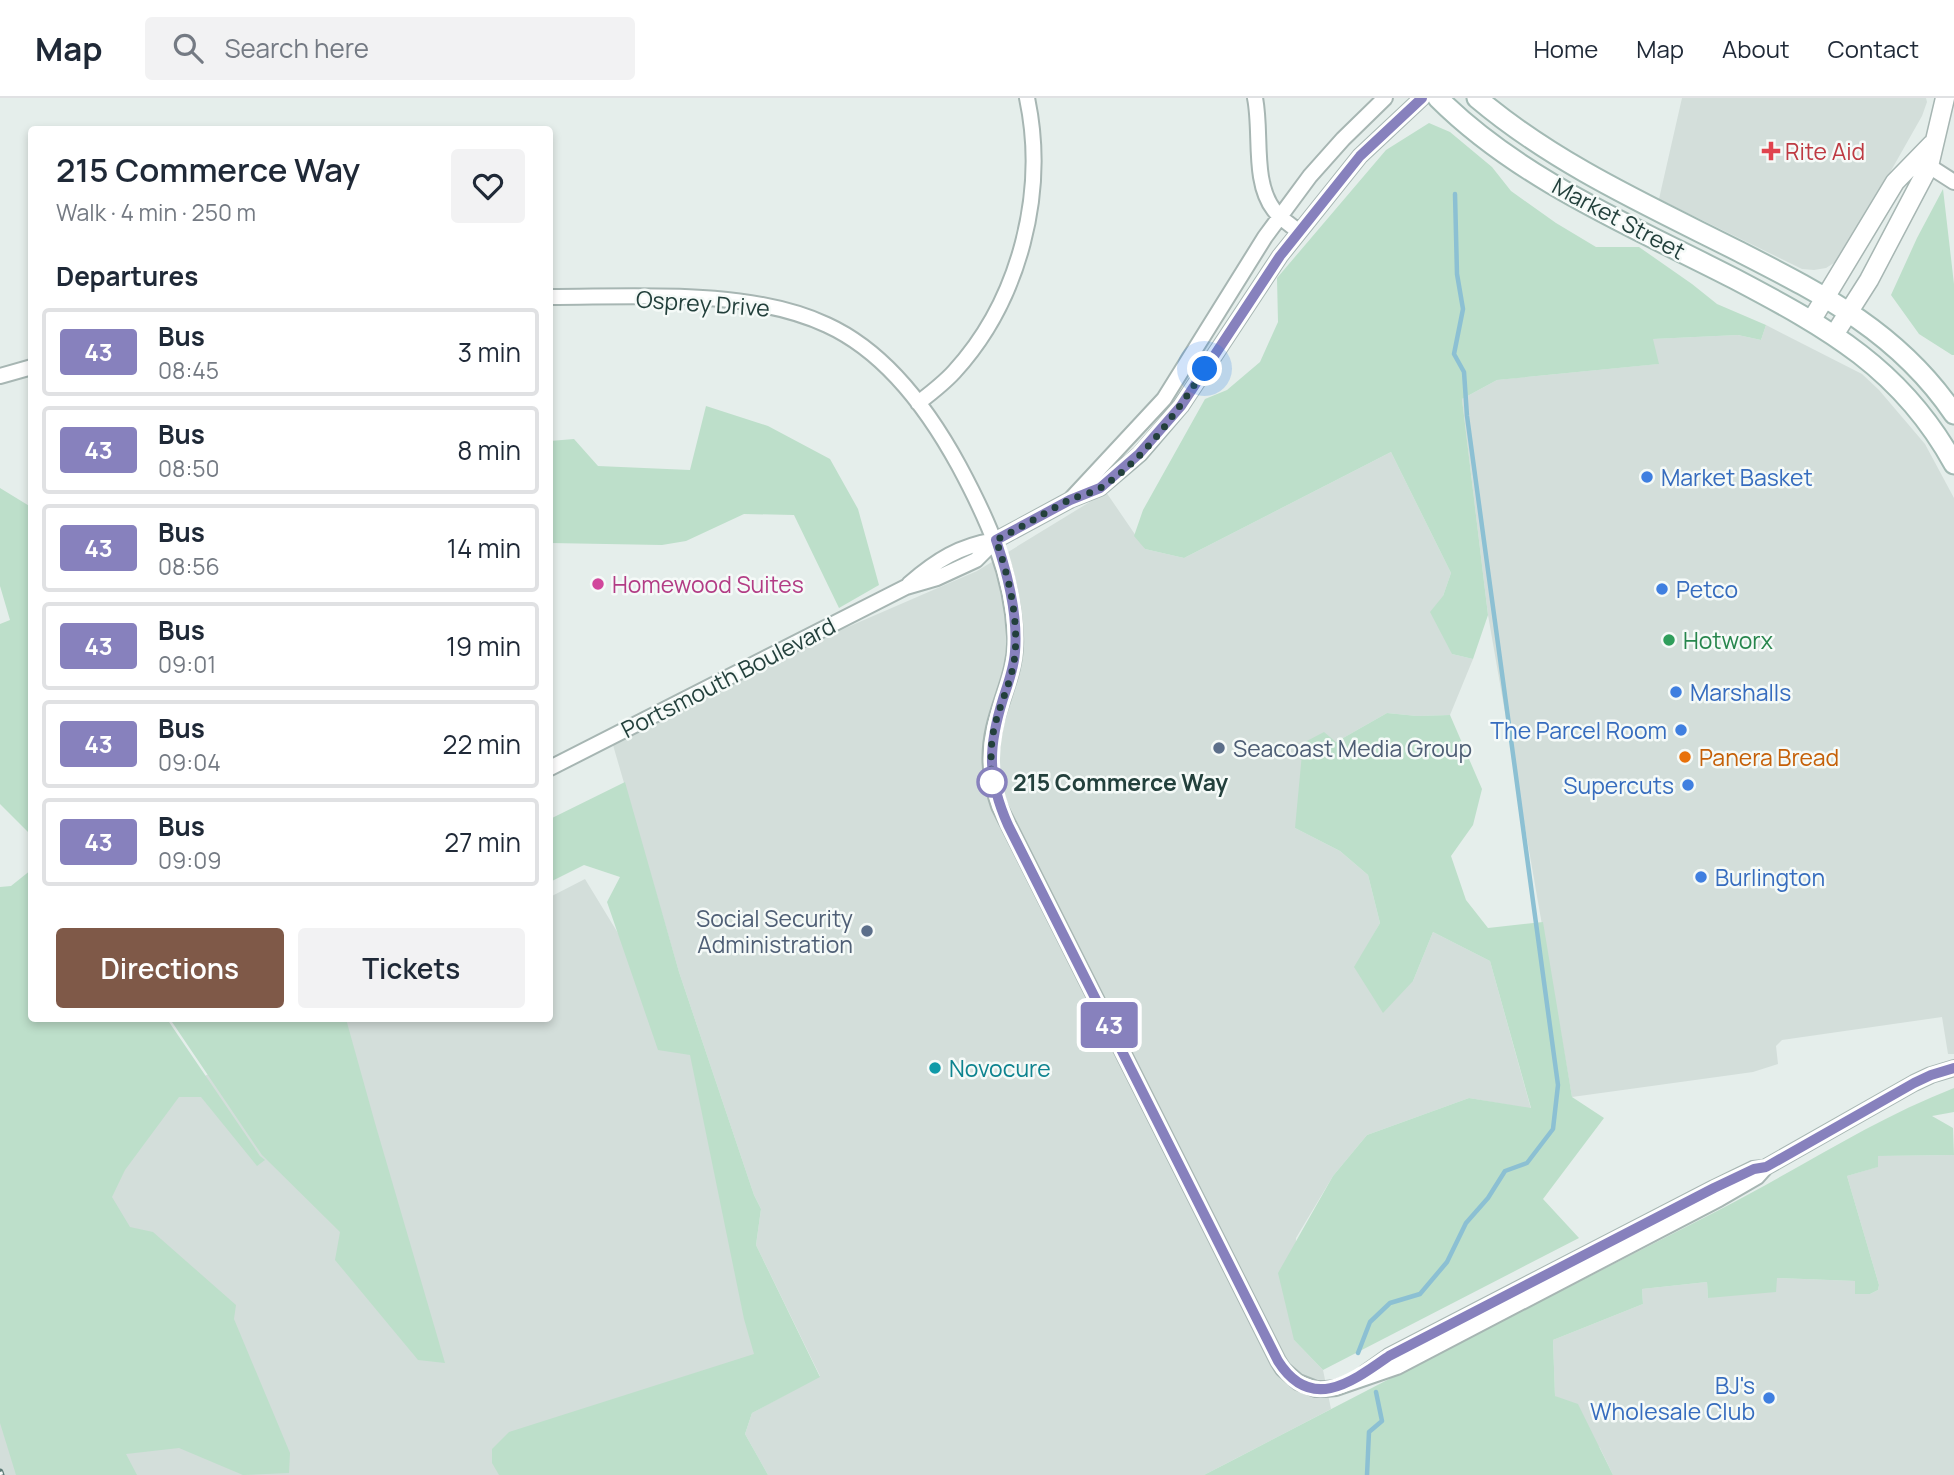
<!DOCTYPE html>
<html lang="en">
<head>
<meta charset="utf-8">
<style>
  body { margin:0; font-family:Manrope,sans-serif; background:#f2f2f3; color:#1f2937; height:100vh; display:flex; flex-direction:column; font-size:26px; white-space:nowrap }
  * { box-sizing:border-box; margin:0 }
  p { font-size:23px; color:#747a83 }
  .icon { flex:none; width:38px; height:38px; fill:none; stroke:currentColor; stroke-width:2; stroke-linecap:round; stroke-linejoin:round }
  .map { position:relative; flex:1; overflow:hidden }
  .side { position:absolute; left:28px; top:28px; width:525px; height:896px; display:flex; flex-direction:column; background:#fff; border-radius:7px; box-shadow:0 4px 10px #0003 }
  .side>* { flex:none }
  .badge { padding:0 14px; border-radius:5px; font-size:24px; line-height:46px }
  .you { position:absolute; width:35px; height:35px; margin:-18px; border:5px solid #fff; border-radius:50%; background:#1a73e8; box-shadow:0 0 0 10px #1a73e833 }
  .map>.badge { position:absolute; translate:-50% -50%; box-shadow:0 0 0 4px #fff }
  h2 { padding:0 28px; font-size:26px; line-height:63px }
  .round { display:grid; place-items:center; flex:none; width:74px; height:74px; border-radius:7px; background:#f2f2f3 }
  .head { display:flex; align-items:center; justify-content:space-between; height:119px; padding:0 28px }
  h1 { font-size:33px; font-weight:600; line-height:52px }
  .primary-button { display:flex; gap:14px; margin-top:auto; padding:14px 28px }
  .primary-button a { flex:1; height:80px; border-radius:7px; background:#7f5948; color:#fff; font-size:28px; font-weight:600; line-height:80px; text-align:center }
  .primary-button a+a { background:#f2f2f3; color:#1f2937 }
  ul { padding:0; list-style:none }
  li { display:flex; align-items:center; gap:21px; height:88px; margin:0 14px 10px; padding:0 14px; border:4px solid #e0e1e3; border-radius:7px }
  li div { flex:1 }
  li b { display:block; font-size:26px }
  li em { font-style:normal }
  li .badge { min-width:77px; font-weight:700; text-align:center }
  header { display:flex; align-items:center; gap:42px; box-sizing:border-box; height:98px; padding:0 35px; background:#fff; border-bottom:2px solid #e0e1e3 }
  header strong { font-size:33px }
  nav { display:flex; gap:38px; margin-inline-start:auto; font-size:24px }
  .search { width:490px; height:63px; background:#f2f2f3; display:flex; align-items:center; gap:18px; box-sizing:border-box; padding:0 24px; border-radius:7px; color:#747a83; font-size:26px }
  .map>svg:first-child { display:block }
  .built { fill:#d3deda }
  .green { fill:#bddfca }
  .lines { fill:none; stroke-linecap:round; stroke-linejoin:round }
  .stream { stroke:#8cc0d3; stroke-width:4.5 }
  .minor-casing { stroke:#a7b6b3; stroke-width:18 }
  .tertiary-casing { stroke:#a7b6b3; stroke-width:21 }
  .secondary-casing { stroke:#a3bab4; stroke-width:23 }
  .minor { stroke:#fff; stroke-width:14 }
  .tertiary { stroke:#fff; stroke-width:18 }
  .secondary { stroke:#fff; stroke-width:19 }
  .rail-casing { stroke:#5e7c77; stroke-width:7 }
  .rail { stroke:#f5faf8; stroke-width:4.5; stroke-dasharray:13; stroke-linecap:butt }
  .line-casing { stroke:#fff; stroke-width:16 }
  .line { stroke:#8781bd; stroke-width:10 }
  .walk { stroke:#23403c; stroke-width:7; stroke-dasharray:0 12.6 }
  .health-dot { fill:#e0444e; stroke:#f5faf8; stroke-width:2.5 }
  .shop-dot { fill:#3f7fe0; stroke:#f5faf8; stroke-width:2.5 }
  .hotel-dot { fill:#d1479c; stroke:#f5faf8; stroke-width:2.5 }
  .leisure-dot { fill:#2e9e5b; stroke:#f5faf8; stroke-width:2.5 }
  .service-dot { fill:#5c6f8a; stroke:#f5faf8; stroke-width:2.5 }
  .food-dot { fill:#e8710a; stroke:#f5faf8; stroke-width:2.5 }
  .stop-dot { fill:#fff; stroke:#8781bd; stroke-width:3.5 }
  .culture-dot { fill:#0f9aa8; stroke:#f5faf8; stroke-width:2.5 }
  .labels { text-anchor:middle; dominant-baseline:central; stroke-width:5; stroke-linejoin:round; paint-order:stroke }
  .health-label { font-size:23px; fill:#be3a42; stroke:#f5faf8; text-anchor:start }
  .street-label { font-size:23px; fill:#23403c; stroke:#f5faf8 }
  .shop-label { font-size:23px; fill:#366cbe; stroke:#f5faf8; text-anchor:start }
  .hotel-label { font-size:23px; fill:#b23c85; stroke:#f5faf8; text-anchor:start }
  .leisure-label { font-size:23px; fill:#27864d; stroke:#f5faf8; text-anchor:start }
  .service-label { font-size:23px; fill:#4e5e75; stroke:#f5faf8; text-anchor:start }
  .food-label { font-size:23px; fill:#c56008; stroke:#f5faf8; text-anchor:start }
  .stop-label { font-size:23px; font-weight:bold; fill:#23403c; stroke:#f5faf8; text-anchor:start }
  .culture-label { font-size:23px; fill:#0d838f; stroke:#f5faf8; text-anchor:start }
</style>
</head>
<body>
<header>
<strong>Map</strong>
<div class="search"><svg class="icon" aria-label="search" viewBox="0 0 24 24"><circle cx="10" cy="10" r="6"/><path d="M15 15l6 6"/></svg>Search here</div>
<nav><a>Home</a><a>Map</a><a>About</a><a>Contact</a></nav>
</header>
<div class="map">
<svg width="1954" height="1377" viewBox="0 0 1954 1377">
  <rect width="100%" height="100%" fill="#e5eeeb"/>
  <!-- built -->
  <path class="built" d="M1682 0H1926L1927 4 1922 18 1867 115 1837 163 1826 170 1814 172 1802 171 1659 101Z
    M1766 227 1862 276 1879 292 1925 346 1954 400V956H1948L1942 919 1782 942 1776 948 1778 966 1753 974 1572 999 1488 517 1462 301 1497 282 1658 266 1652 241 1738 237 1761 242Z
    M1391 354 1451 475 1443 498 1452 556 1473 561 1450 617 1417 618 1387 615 1336 644 1295 730 1340 753 1368 777 1380 825 1355 869 1413 883 1433 834 1490 863 1531 1011 1469 1000 1367 1037 1333 1078 1296 1140 1294 1242 1323 1272 1331 1311 1204 1377H768L745 1336 752 1315 820 1278 756 1147 761 1111 754 1097 679 874 613 647 827 538 977 473 1106 394 1145 451 1184 460Z
    M585 781 694 960 772 1266 714 1302 759 1377H0V1084L315 921 550 920V799Z
    M1954 1057V1377H1613L1600 1350 1555 1298 1553 1242 1643 1206 1642 1191 1707 1184 1708 1200 1777 1180 1855 1183 1870 1196 1878 1192 1879 1187 1847 1078 1877 1069V1058Z"/>
  <!-- green -->
  <path class="green" d="M1429 25 1450 34 1492 69 1511 93 1556 125 1596 149H1639L1692 186 1717 206 1766 227 1761 242 1738 237 1653 241 1659 266 1497 282 1462 301 1488 517 1473 561 1452 556 1430 514 1443 498 1451 475 1391 354 1184 460 1145 451 1134 438 1143 412 1205 301 1227 292 1260 264 1278 224 1277 180 1386 52Z
    M1943 91 1954 186V257H1952L1919 236 1891 197 1917 140Z
    M706 308 768 328 830 361 858 411 879 487 839 510 794 417 744 416 686 443 662 447 550 445V343L574 341 598 368 690 372Z
    M0 390 31 409V737L0 706V526L10 522 0 488Z
    M1387 615 1417 618 1450 617 1482 691 1473 727 1451 758 1466 802 1488 830 1543 824 1572 999 1604 1020 1543 1101 1579 1140 1323 1272 1294 1242 1278 1175 1333 1078 1367 1037 1469 1000 1531 1010 1490 863 1433 834 1413 883 1383 915 1354 869 1380 825 1368 777 1340 753 1295 730 1303 645 1324 634 1336 644Z
    M625 684 679 874 754 1097 761 1111 756 1147 820 1279 752 1315 745 1336 768 1377H499L492 1365V1351L509 1334 754 1256 744 1221 690 957 658 952 607 804 620 779 584 767 550 784V721Z
    M31 772 32 920 167 921 260 1058 265 1062 257 1068 201 999H179L125 1072 112 1099 130 1129 153 1134 236 1207 234 1221 290 1355 289 1375 243 1377 179 1350 126 1356 137 1377H16L0 1325V789L11 788Z
    M170 921H346L375 1025 445 1265 418 1262 335 1162 340 1134 262 1057Z
    M1954 990V1014L1932 1018 1953 1030 1954 1057 1878 1058V1069L1847 1078 1879 1187 1878 1192 1870 1196H1855V1183L1777 1180 1776 1194 1708 1200 1707 1184 1642 1191 1643 1206 1553 1242 1555 1298 1578 1306 1613 1377H1204C1375 1288 1547 1200 1719 1112 1797 1072 1872 1022 1954 990Z"/>
  <g class="lines">
    <!-- stream -->
    <path class="stream" d="M1358 1255 1370 1224 1390 1205 1420 1196 1447 1164 1466 1125 1488 1100 1505 1073 1527 1065 1553 1031 1558 987 1467 318 1464 274 1454 256 1463 211 1457 176 1455 96
      M1367 1377 1369 1334 1382 1323 1376 1294"/>
    <!-- minor casing -->
    <g class="minor-casing">
      <path id="minor" d="M1255 0C1262 34 1252 84 1274 112 1281 121 1291 127 1299 134
        M1929 68 1954 84
        M550 199C636 199 748 190 827 227 886 254 929 313 959 368 988 422 1012 475 1015 538 1017 571 1001 599 994 630 988 656 990 683 999 708L1278 1263 1283 1271 1298 1284 1316 1291H1326L1336 1290 1397 1269 1719 1101 1757 1079 1766 1069 1914 985 1931 977 1954 970
        M0 278 32 269
        M918 305C931 295 943 286 954 274 1020 202 1047 94 1027 0
        M1071 401 1164 301 1265 139 1310 78 1343 41 1385 0
        M909 486C937 462 959 448 996 442
        M550 670 906 489 937 480 976 462 996 442 1070 402 1100 390 1140 356 1181 308 1280 158 1360 58 1422 0
        M1365 1275 1389 1258 1714 1090 1753 1071 1763 1070"/>
    </g>
    <!-- tertiary casing -->
    <g class="tertiary-casing">
      <path id="tertiary" d="M1811 223 1895 84 1932 46
        M1834 237 1869 182 1929 68 1945 0"/>
    </g>
    <!-- secondary casing -->
    <g class="secondary-casing">
      <path id="secondary" d="M1438 0C1520 82 1634 129 1735 181 1828 230 1902 271 1954 366
        M1477 0C1555 66 1649 108 1740 154 1824 197 1899 235 1954 316"/>
    </g>
    <!-- minor -->
    <use href="#minor" class="minor"/>
    <!-- tertiary -->
    <use href="#tertiary" class="tertiary"/>
    <!-- secondary -->
    <use href="#secondary" class="secondary"/>
    <!-- rail casing -->
    <g class="rail-casing">
      <path id="rail" d="M0 1374 1 1377"/>
    </g>
    <!-- rail -->
    <use href="#rail" class="rail"/>
  </g>
  <g class="lines">
    <!-- line casing -->
    <g class="line-casing">
      <path id="line" d="M1422 0 1360 58 1280 158 1181 308 1139 356 1100 390 1070 402 996 442C1008 477 1018 518 1015 554 1014 570 1008 586 1003 601 988 649 987 680 1008 727L1278 1263C1311 1315 1352 1284 1389 1258L1714 1090 1754 1071 1766 1069 1914 985 1931 977 1954 970"/>
    </g>
    <!-- line -->
    <use href="#line" class="line"/>
    <!-- walk -->
    <path class="walk" d="M992 684C991 666 990 648 994 631 999 608 1010 587 1014 564 1020 525 1009 479 996 442 1020 430 1043 416 1067 403 1078 398 1092 395 1102 389 1146 360 1177 313 1205 271"/>
  </g>
  <!-- markers -->
  <path class="health-dot" d="M1767.5 42.5h7v7h7v7h-7v7h-7v-7h-7v-7h7z"/>
  <g class="shop-dot">
    <circle cx="1647" cy="379" r="7"/>
    <circle cx="1662" cy="491" r="7"/>
    <circle cx="1676" cy="594" r="7"/>
    <circle cx="1681" cy="632" r="7"/>
    <circle cx="1688" cy="687" r="7"/>
    <circle cx="1701" cy="779" r="7"/>
    <circle cx="1769" cy="1300" r="7"/>
  </g>
  <circle class="hotel-dot" cx="598" cy="486" r="7"/>
  <circle class="leisure-dot" cx="1669" cy="542" r="7"/>
  <g class="service-dot">
    <circle cx="1219" cy="650" r="7"/>
    <circle cx="867" cy="833" r="7"/>
  </g>
  <circle class="food-dot" cx="1685" cy="659" r="7"/>
  <circle class="stop-dot" cx="992" cy="684" r="14"/>
  <circle class="culture-dot" cx="935" cy="970" r="7"/>
  <g class="labels">
    <!-- health labels -->
    <g class="health-label">
      <text x="1785" y="53">Rite Aid</text>
    </g>
    <!-- street labels -->
    <g class="street-label">
      <text transform="translate(1619 120) rotate(28)">Market Street</text>
      <text transform="translate(703 205) rotate(4)">Osprey Drive</text>
      <text transform="translate(728 579) rotate(-27)">Portsmouth Boulevard</text>
    </g>
    <!-- shop labels -->
    <g class="shop-label">
      <text x="1661" y="379">Market Basket</text>
      <text x="1676" y="491">Petco</text>
      <text x="1690" y="594">Marshalls</text>
      <text x="1667" y="632" text-anchor="end">The Parcel Room</text>
      <text x="1674" y="687" text-anchor="end">Supercuts</text>
      <text x="1715" y="779">Burlington</text>
      <text x="1755" y="1287" text-anchor="end">BJ's<tspan x="1755" dy="26">Wholesale Club</tspan></text>
    </g>
    <!-- hotel labels -->
    <g class="hotel-label">
      <text x="612" y="486">Homewood Suites</text>
    </g>
    <!-- leisure labels -->
    <g class="leisure-label">
      <text x="1683" y="542">Hotworx</text>
    </g>
    <!-- service labels -->
    <g class="service-label">
      <text x="1233" y="650">Seacoast Media Group</text>
      <text x="853" y="820" text-anchor="end">Social Security<tspan x="853" dy="26">Administration</tspan></text>
    </g>
    <!-- food labels -->
    <g class="food-label">
      <text x="1699" y="659">Panera Bread</text>
    </g>
    <!-- stop labels -->
    <g class="stop-label">
      <text x="1013" y="684">215 Commerce Way</text>
    </g>
    <!-- culture labels -->
    <g class="culture-label">
      <text x="949" y="970">Novocure</text>
    </g>
  </g>
</svg>
<div class="you" style="left:1205px;top:271px"></div>
<b class="badge" style="left:1109px;top:927px;background:#8781bd;color:#fff">43</b>
<section class="side">
<div class="head"><div><h1>215 Commerce Way</h1><p>Walk · 4 min · 250 m</p></div><a class="round"><svg class="icon" aria-label="heart" viewBox="0 0 24 24"><path d="M12 20l-8-8c-3-5 5-10 8-4 3-6 11-1 8 4z"/></svg></a></div>
<h2>Departures</h2>
<ul>
<li><span class="badge" style="background:#8781bd;color:#fff">43</span><div><b>Bus</b><p>08:45</p></div><em>3 min</em></li>
<li><span class="badge" style="background:#8781bd;color:#fff">43</span><div><b>Bus</b><p>08:50</p></div><em>8 min</em></li>
<li><span class="badge" style="background:#8781bd;color:#fff">43</span><div><b>Bus</b><p>08:56</p></div><em>14 min</em></li>
<li><span class="badge" style="background:#8781bd;color:#fff">43</span><div><b>Bus</b><p>09:01</p></div><em>19 min</em></li>
<li><span class="badge" style="background:#8781bd;color:#fff">43</span><div><b>Bus</b><p>09:04</p></div><em>22 min</em></li>
<li><span class="badge" style="background:#8781bd;color:#fff">43</span><div><b>Bus</b><p>09:09</p></div><em>27 min</em></li>
</ul>
<div class="primary-button"><a>Directions</a><a>Tickets</a></div>
</section>
</div>
</body>
</html>
